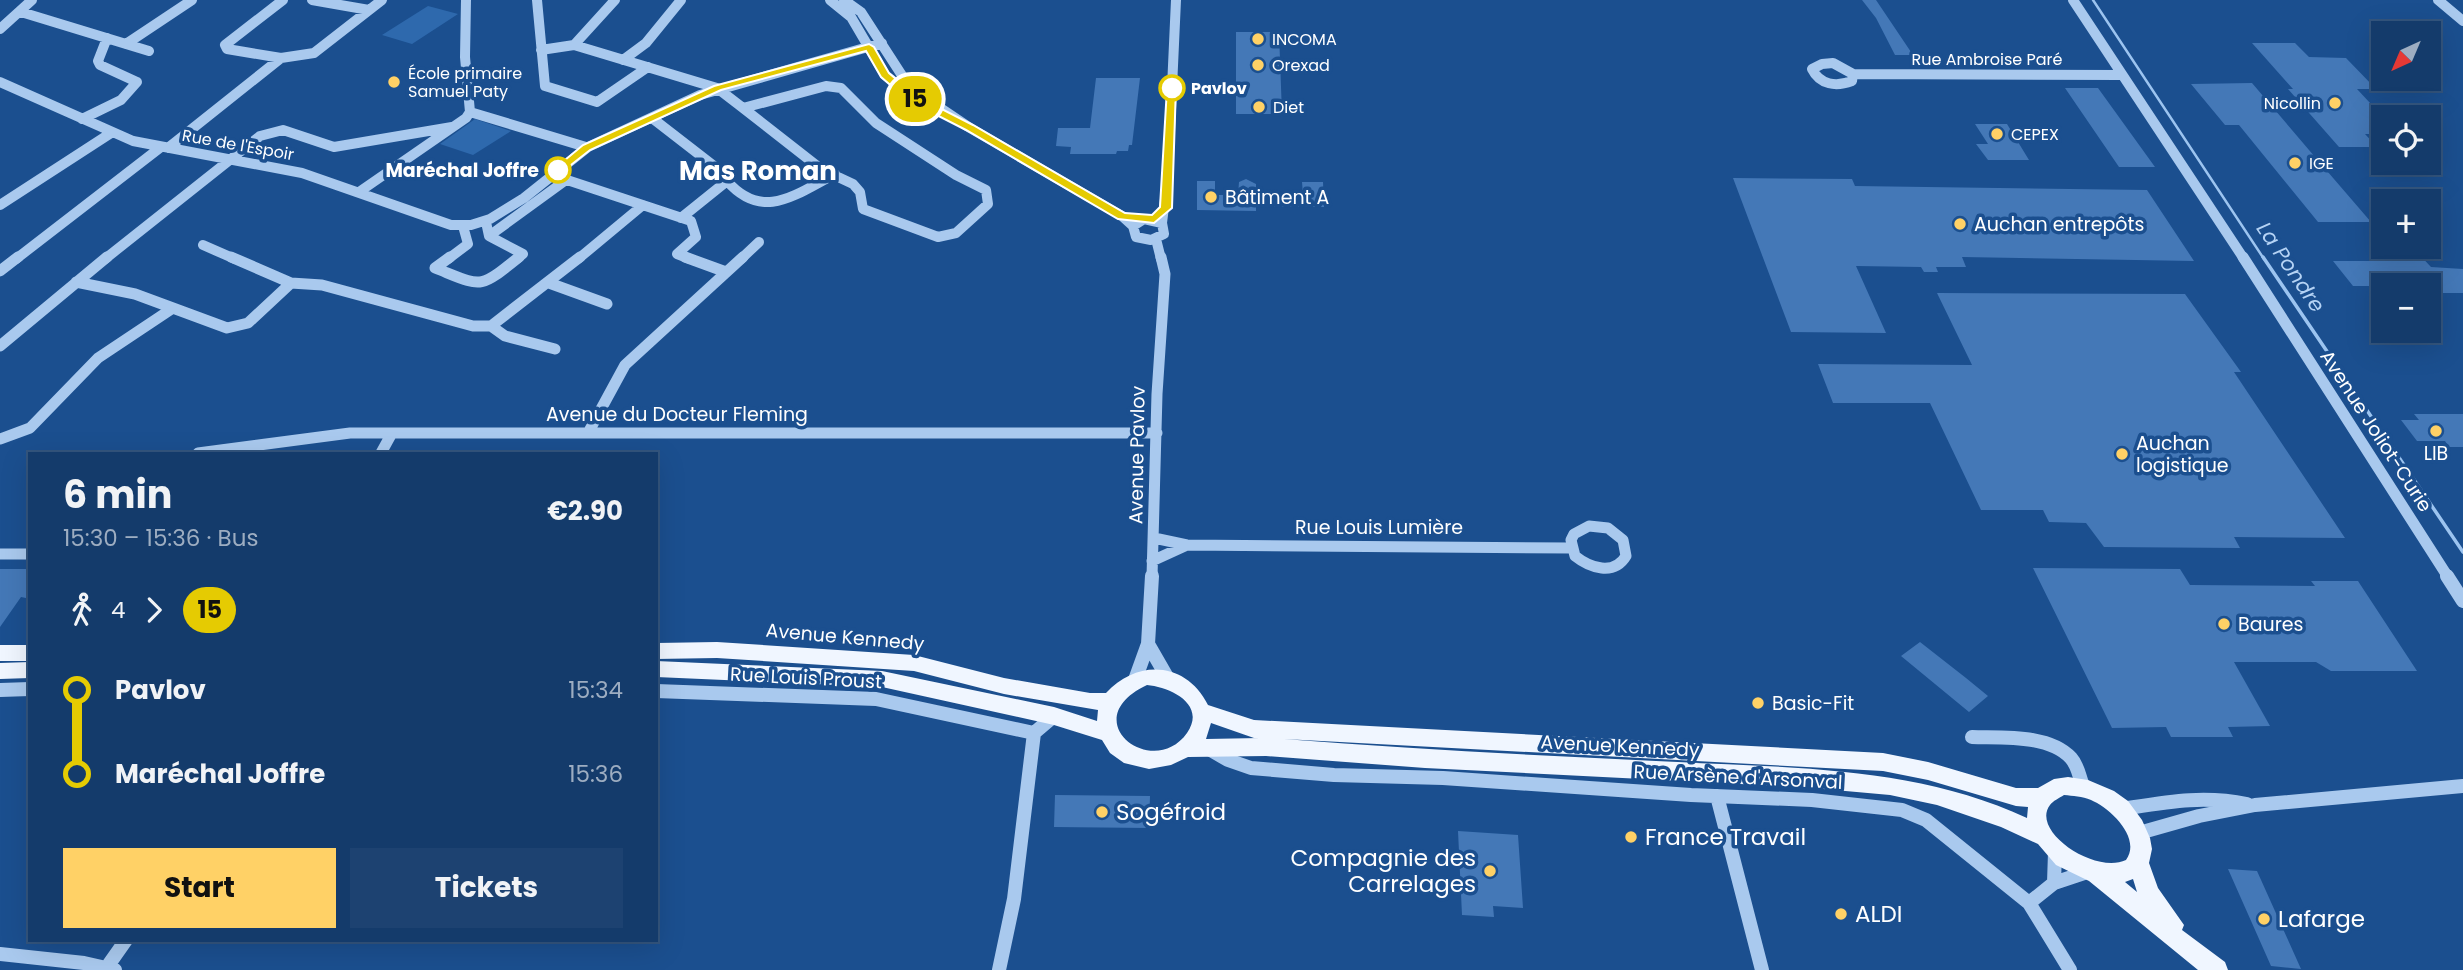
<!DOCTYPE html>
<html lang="en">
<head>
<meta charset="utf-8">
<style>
  body { margin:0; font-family:Poppins,sans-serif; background:#1d4271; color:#f1f3f6; height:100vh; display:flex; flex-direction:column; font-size:26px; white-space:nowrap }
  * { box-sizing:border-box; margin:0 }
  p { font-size:23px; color:#9dadc1 }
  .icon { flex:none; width:38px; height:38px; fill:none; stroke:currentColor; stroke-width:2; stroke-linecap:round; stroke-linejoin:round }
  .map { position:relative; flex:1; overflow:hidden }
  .drawer { position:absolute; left:28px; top:452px; width:630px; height:490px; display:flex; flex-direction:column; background:#143b6b; border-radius:0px; box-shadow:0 7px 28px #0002,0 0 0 2px #33557e }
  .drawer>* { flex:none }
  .badge { padding:0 14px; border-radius:23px; font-size:24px; line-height:46px }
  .needle { width:46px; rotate:224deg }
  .controls { position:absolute; left:2371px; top:21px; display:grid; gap:14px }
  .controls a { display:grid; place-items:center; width:70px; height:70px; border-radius:0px; background:#143b6b; box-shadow:0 7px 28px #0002,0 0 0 2px #33557e; font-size:35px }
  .map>.badge { position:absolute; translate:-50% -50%; box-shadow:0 0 0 4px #fff }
  .legs { display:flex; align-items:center; gap:10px; height:77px; padding:0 35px; font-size:23px }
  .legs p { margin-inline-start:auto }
  .overview { display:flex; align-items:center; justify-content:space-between; height:119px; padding:0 35px }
  h1 { font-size:38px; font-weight:700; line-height:52px }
  .button { display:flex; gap:14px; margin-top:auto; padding:14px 35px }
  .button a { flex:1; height:80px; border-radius:0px; background:#ffd166; color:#111; font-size:28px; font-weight:700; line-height:80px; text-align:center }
  .button a+a { background:#1d4271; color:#f1f3f6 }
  ul { padding:0 35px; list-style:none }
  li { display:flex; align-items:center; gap:24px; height:84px; font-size:26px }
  li i { display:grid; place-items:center; width:10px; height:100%; margin:0 9px; background:currentColor }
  li i::after { content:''; width:18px; height:18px; margin:-9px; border:5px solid; border-radius:50%; background:#143b6b }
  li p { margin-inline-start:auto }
  li:first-child i { background:linear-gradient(#0000 50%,currentColor 0) }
  li:last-child i { background:linear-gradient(currentColor 50%,#0000 0) }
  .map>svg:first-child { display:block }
  .green { fill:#2e69ad }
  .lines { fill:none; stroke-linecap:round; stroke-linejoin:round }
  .stream-far1 { stroke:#9cc4f0; stroke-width:2.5 }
  .stream { stroke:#9cc4f0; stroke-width:3.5 }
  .building { fill:#4478b7 }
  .minor-far2 { stroke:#a9c9ee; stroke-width:10 }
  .minor-far1 { stroke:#a9c9ee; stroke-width:11 }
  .minor { stroke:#a9c9ee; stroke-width:14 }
  .major { fill:#f0f6ff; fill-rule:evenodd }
  .line-1 { fill:#e5cb02; stroke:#fff; stroke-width:2 }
  .poi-dot { fill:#ffd166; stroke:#1b4f8f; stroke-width:2.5 }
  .stop-1-dot { fill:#fff; stroke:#e5cb02; stroke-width:3.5 }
  .labels { text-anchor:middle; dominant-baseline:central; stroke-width:7; stroke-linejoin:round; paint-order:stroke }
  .far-poi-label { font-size:16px; fill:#fff; stroke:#1b4f8f; text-anchor:start }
  .far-street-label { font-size:16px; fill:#fff; stroke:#1b4f8f }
  .far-stop-label { font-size:16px; font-weight:bold; fill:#fff; stroke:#1b4f8f; text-anchor:start }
  .stop-label { font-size:19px; font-weight:bold; fill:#fff; stroke:#1b4f8f; text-anchor:end }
  .poi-label { font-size:19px; fill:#fff; stroke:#1b4f8f; text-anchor:start }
  .street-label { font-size:19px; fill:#fff; stroke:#1b4f8f }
  .water-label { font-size:21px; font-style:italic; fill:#b5d3f5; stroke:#1b4f8f }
  .near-poi-label { font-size:23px; fill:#fff; stroke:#1b4f8f; text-anchor:start }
  .district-label { font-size:26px; font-weight:bold; fill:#fff; stroke:#1b4f8f }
</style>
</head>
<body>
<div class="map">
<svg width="2463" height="970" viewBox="0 0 2463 970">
  <rect width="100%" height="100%" fill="#1b4f8f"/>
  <!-- green -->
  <path class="green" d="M428 6 458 14 412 44 382 35Z
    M475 119 511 131 473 155 440 144Z"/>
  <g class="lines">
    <!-- stream-far1 -->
    <path class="stream-far1" d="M2093 0 2264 259"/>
    <!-- stream -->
    <path class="stream" d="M2263 257 2463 552"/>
  </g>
  <!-- building -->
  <path class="building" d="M1862 0H1876L1913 55H1895L1876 18Z
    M1236 32H1279L1282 114H1236Z
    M2252 43H2295L2309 57 2346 58 2376 89H2357L2384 118V134H2365L2377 147H2339L2288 89H2293Z
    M1096 78H1140L1132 145H1129L1128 151H1117L1116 154H1070L1071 147 1056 146 1058 128H1090Z
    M2252 83 2309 150 2371 222H2318L2239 125H2225L2191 84Z
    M2065 88H2098L2155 167H2119Z
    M1975 124H2007L2029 160H1988L1976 144H1988Z
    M1733 178 1852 179 1855 186 2147 190 2194 261 1962 257 1966 267H1936L1938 272H1924L1921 267 1856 266 1886 333 1791 332Z
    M1246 179 1256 184V193L1303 194 1302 182H1323L1324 207 1256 206V211L1197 210V181H1215V195H1238L1239 182Z
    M2400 251H2416L2431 267 2463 269V293H2429V285H2384V292H2375L2369 286H2353L2333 261H2408Z
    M1937 293 2185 294 2241 372H2234L2345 538 2234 537 2240 548 2104 547 2086 523 2049 522 2043 510H1981L1930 403H1833L1818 364 1972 365Z
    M2414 414H2463V447H2449L2445 441H2417L2401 420H2419Z
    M2033 568 2180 569 2190 585 2315 586 2311 581H2358L2417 671H2331L2316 662H2234L2270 726 2228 727 2233 737H2171L2166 727 2112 728Z
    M0 569H30V593L26 598 21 597 0 627Z
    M1920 642 1966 678 1988 696 1969 712 1901 656Z
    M1055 795 1150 796 1149 828 1054 827Z
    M1458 831 1518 835 1523 908 1493 906 1494 917 1462 915Z
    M2228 869 2257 871 2301 969 2271 966Z"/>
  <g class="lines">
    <!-- minor-far2 -->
    <path class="minor-far2" d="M312 0 369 10
      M537 0 545 86 597 102 648 67
      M830 0 851 17 885 75 925 106
      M844 0 861 12 903 77 921 95 970 128 1122 216 1133 226
      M2073 0 2244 259
      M2438 0 2463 21
      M21 12 149 51
      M0 29 32 0
      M126 44 192 0
      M574 45 615 0
      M541 50 574 45 717 88 743 108
      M281 58 227 49 225 45 283 0
      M623 60 646 43 681 0
      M1833 63 1853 74 1852 81C1836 87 1820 85 1812 69L1822 64Z
      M1853 74 2122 75
      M0 82 133 141 302 173 451 225H471L490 219 524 198 588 147 700 95 882 43
      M826 86 841 88 876 123 956 175 986 190 988 204 956 233 938 237 863 209 860 192 853 184 821 169 743 108Z
      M470 112 586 147
      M652 118 723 173 727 181 681 218
      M82 119 121 100 137 82 100 65 98 61 107 38
      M168 148 281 58 314 53 382 0
      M552 175 691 221 696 237 677 254 690 259
      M727 181C763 222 796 194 835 174
      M359 192 466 118 470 112 465 57 466 0
      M0 205 111 133
      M1144 219 1162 223 1164 234 1151 240 1136 237 1133 226Z
      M486 222 489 236 523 254 517 259
      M1162 223 1168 175 1176 0
      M489 236 566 180
      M1156 239 1161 259
      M203 245 235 259
      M16 259 161 147
      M105 259 260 136 283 130 334 147 452 127
      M448 259 468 244 463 226
      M578 259 643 205
      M741 259 759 242"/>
    <!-- minor-far1 -->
    <path class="minor-far1" d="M231 257 291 283 322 285 473 326H491L580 257
      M450 257 435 268C483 287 478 290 519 257
      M685 257 726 272
      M2243 257 2448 577
      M0 271 18 257
      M76 282 135 294 227 328 248 323 291 283
      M549 283 607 304
      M491 326 505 336 555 349
      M0 346 107 257
      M588 433 625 365 743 257
      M0 439 30 428 98 358 173 308
      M198 453 350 433H1157
      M381 453 392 433
      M1589 526 1608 528 1623 540 1626 556C1614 576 1590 568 1575 556L1571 540 1574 534Z
      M1154 538 1187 545 1571 548
      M0 554H30
      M1152 561 1187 545
      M1152 577 1157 394 1165 274 1161 257"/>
    <!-- minor -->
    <path class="minor" d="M2447 576 2463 601
      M1148 644 1167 677
      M1135 680 1148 644 1152 576
      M0 690 30 689
      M656 691 876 699 1034 733
      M1972 737C2002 738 2049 734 2071 758 2079 767 2079 778 2084 788
      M1209 749 1228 760 1251 768 1334 775 1443 778 1691 795 1812 800 1902 810 1926 820 2029 903
      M1717 796 1762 970
      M2122 809C2167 802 2202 795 2247 804
      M2139 833 2199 816 2255 805 2463 786
      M2054 883 2055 852
      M0 954 84 963 115 970
      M107 967 126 940
      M999 970 1014 899 1034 733 1054 716
      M2070 970 2029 903 2054 883 2087 872"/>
    <!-- major -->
    <path class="major" d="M717 642 914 655 1004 678 1090 693H1106C1138 658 1187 662 1208 705L1254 720 1883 753 1928 762 2016 788H2038L2054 779 2068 777 2088 780 2114 791 2128 801 2142 820 2150 838 2152 849 2149 863 2158 888 2184 925 2182 930 2225 962 2228 970H2198L2089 881 2056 865 2038 844 2001 827 1937 805 1890 795 1801 787 1425 768 1266 756 1188 757 1171 765 1149 769 1124 763 1110 753 1102 740 1054 725 882 687 656 677V661L882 671 1054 707 1097 721 1098 710 1004 694 914 671 717 658 656 659V643ZM1147 685C1170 687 1207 704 1187 733 1153 781 1073 720 1147 685ZM1211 723 1254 738H1260L1206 739ZM1284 739 1883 771 1928 780 2016 806 2028 807 2027 818C1912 764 1781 768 1656 761 1532 755 1408 749 1284 739ZM2064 795C2073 796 2082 796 2091 800 2110 808 2142 838 2126 860 2095 875 2030 831 2050 805 2053 801 2059 798 2064 795ZM2133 879 2137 892 2125 882Z
      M0 645H30V661H0Z
      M30 662V678L0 679V663Z"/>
  </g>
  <!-- line-1 -->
  <path class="line-1" d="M869 44 874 47 889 73 916 96 973 125 1125 213 1152 215 1160 207 1167 88 1176 86 1172 208 1154 223 1118 219 966 130 909 101 881 77 866 51 721 90 590 150 562 172 553 170 583 145 714 86Z"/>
  <!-- markers -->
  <g class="poi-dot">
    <circle cx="1258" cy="39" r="7"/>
    <circle cx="1258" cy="65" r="7"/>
    <circle cx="394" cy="82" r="7"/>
    <circle cx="2335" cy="103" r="7"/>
    <circle cx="1259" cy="107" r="7"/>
    <circle cx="1997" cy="134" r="7"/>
    <circle cx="2295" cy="163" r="7"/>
    <circle cx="1211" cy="197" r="7"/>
    <circle cx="1960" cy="224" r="7"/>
    <circle cx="2436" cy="431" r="7"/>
    <circle cx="2122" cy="454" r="7"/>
    <circle cx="2224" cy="624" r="7"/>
    <circle cx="1758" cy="703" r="7"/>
    <circle cx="1102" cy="812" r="7"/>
    <circle cx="1631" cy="837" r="7"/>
    <circle cx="1490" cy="871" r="7"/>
    <circle cx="1841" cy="914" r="7"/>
    <circle cx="2264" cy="919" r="7"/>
  </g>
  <g class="stop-1-dot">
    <circle cx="1172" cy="88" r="12"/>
    <circle cx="558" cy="170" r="12"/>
  </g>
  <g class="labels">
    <!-- far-poi labels -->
    <g class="far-poi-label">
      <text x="1272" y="39">INCOMA</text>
      <text x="1272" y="65">Orexad</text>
      <text x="408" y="73">École primaire<tspan x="408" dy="18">Samuel Paty</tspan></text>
      <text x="2321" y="103" text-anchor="end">Nicollin</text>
      <text x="1273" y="107">Diet</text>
      <text x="2011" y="134">CEPEX</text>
      <text x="2309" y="163">IGE</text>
    </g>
    <!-- far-street labels -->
    <g class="far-street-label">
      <text x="1987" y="59">Rue Ambroise Paré</text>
      <text transform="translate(238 145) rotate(10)">Rue de l'Espoir</text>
    </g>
    <!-- far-stop labels -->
    <g class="far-stop-label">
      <text x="1191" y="88">Pavlov</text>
    </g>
    <!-- stop labels -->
    <g class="stop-label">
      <text x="539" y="170">Maréchal Joffre</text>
    </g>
    <!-- poi labels -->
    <g class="poi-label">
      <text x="1225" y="197">Bâtiment A</text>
      <text x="1974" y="224">Auchan entrepôts</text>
      <text x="2136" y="443">Auchan<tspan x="2136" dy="22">logistique</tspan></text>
      <text x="2436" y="453" text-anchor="middle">LIB</text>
      <text x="2238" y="624">Baures</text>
      <text x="1772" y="703">Basic-Fit</text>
    </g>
    <!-- street labels -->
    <g class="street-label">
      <text x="677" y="414">Avenue du Docteur Fleming</text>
      <text transform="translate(2376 431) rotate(57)">Avenue Joliot-Curie</text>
      <text transform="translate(1137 455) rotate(-89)">Avenue Pavlov</text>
      <text x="1379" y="527">Rue Louis Lumière</text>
      <text transform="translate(845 637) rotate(5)">Avenue Kennedy</text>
      <text transform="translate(806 678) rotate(3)">Rue Louis Proust</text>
      <text transform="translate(1620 746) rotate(3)">Avenue Kennedy</text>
      <text transform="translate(1738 777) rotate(3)">Rue Arsène d'Arsonval</text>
    </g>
    <!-- water labels -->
    <g class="water-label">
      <text transform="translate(2291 267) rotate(56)">La Pondre</text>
    </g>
    <!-- near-poi labels -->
    <g class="near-poi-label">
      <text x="1116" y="812">Sogéfroid</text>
      <text x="1645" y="837">France Travail</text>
      <text x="1476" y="858" text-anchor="end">Compagnie des<tspan x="1476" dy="26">Carrelages</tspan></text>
      <text x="1855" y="914">ALDI</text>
      <text x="2278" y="919">Lafarge</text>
    </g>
    <!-- district labels -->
    <g class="district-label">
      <text x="758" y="171">Mas Roman</text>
    </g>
  </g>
</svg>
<div class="controls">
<a><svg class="needle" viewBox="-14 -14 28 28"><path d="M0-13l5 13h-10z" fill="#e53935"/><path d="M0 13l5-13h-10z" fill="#9dadc1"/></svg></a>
<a><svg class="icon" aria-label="locate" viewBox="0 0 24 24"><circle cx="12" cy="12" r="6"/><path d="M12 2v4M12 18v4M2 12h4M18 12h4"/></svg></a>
<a>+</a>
<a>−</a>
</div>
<b class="badge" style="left:915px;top:99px;background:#e5cb02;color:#111">15</b>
<section class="drawer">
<div class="overview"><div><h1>6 min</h1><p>15:30 – 15:36 · Bus</p></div><b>€2.90</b></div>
<div class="legs"><svg class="icon" aria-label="walk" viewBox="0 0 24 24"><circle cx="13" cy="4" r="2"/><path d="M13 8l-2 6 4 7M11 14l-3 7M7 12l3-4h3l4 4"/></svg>4<svg class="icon" aria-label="forward" viewBox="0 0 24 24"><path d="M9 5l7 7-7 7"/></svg><b class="badge" style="background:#e5cb02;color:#111">15</b></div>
<ul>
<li><i style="color:#e5cb02"></i><b>Pavlov</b><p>15:34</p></li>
<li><i style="color:#e5cb02"></i><b>Maréchal Joffre</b><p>15:36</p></li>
</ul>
<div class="button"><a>Start</a><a>Tickets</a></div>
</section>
</div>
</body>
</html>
